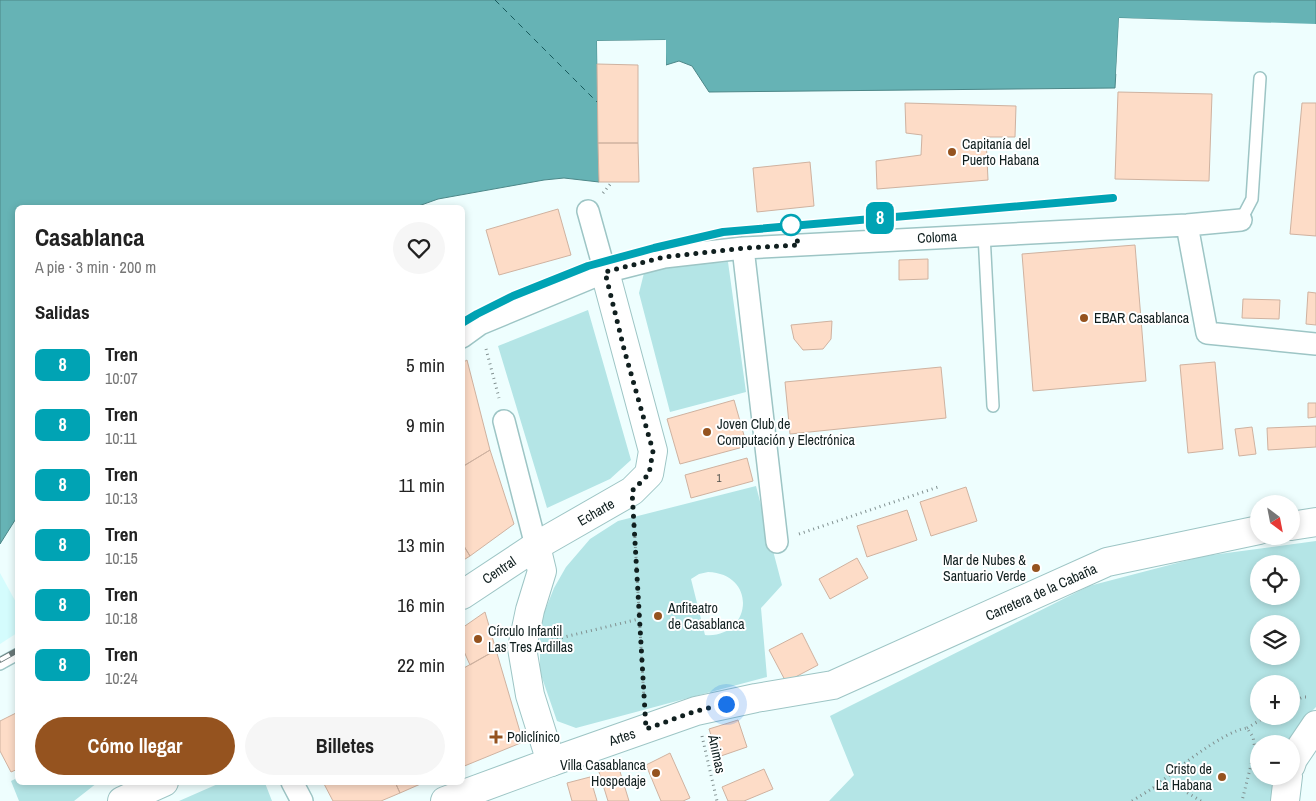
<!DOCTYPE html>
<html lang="es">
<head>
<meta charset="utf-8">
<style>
  body { margin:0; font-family:"Archivo Narrow",sans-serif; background:#f6f6f6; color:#222; height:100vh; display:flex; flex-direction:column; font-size:19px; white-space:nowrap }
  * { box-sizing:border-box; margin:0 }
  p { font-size:16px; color:#767676 }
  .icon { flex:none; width:28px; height:28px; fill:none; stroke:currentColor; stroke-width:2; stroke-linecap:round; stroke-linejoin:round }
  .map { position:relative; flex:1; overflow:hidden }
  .drawer { position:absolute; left:15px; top:205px; width:450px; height:580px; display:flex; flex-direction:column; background:#fff; border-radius:8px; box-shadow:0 2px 8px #0003 }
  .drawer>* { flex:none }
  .badge { padding:0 10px; border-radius:8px; font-size:18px; line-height:32px }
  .needle { width:32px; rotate:148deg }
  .fabs { position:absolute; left:1250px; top:495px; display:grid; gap:10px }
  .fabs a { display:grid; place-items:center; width:50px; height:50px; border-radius:50%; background:#fff; box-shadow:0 2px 8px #0003; font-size:25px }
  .you { position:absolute; width:25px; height:25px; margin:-12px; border:4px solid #fff; border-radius:50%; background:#1a73e8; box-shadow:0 0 0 8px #1a73e833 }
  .map>.badge { position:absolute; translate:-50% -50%; box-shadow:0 0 0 2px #fff }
  h2 { padding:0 20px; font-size:19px; line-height:45px }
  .round { display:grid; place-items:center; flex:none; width:52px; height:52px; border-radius:26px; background:#f6f6f6 }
  .overview { display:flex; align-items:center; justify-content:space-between; height:85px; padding:0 20px }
  h1 { font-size:24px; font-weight:800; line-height:38px }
  .action { display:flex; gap:10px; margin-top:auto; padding:10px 20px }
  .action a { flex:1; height:58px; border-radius:30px; background:#95531f; color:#fff; font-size:20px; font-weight:800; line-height:58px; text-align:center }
  .action a+a { background:#f6f6f6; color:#222 }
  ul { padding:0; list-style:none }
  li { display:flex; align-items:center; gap:15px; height:60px; padding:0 20px }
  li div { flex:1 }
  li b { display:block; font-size:19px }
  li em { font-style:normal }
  li .badge { min-width:55px; font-weight:700; text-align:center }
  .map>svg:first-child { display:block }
  .built { fill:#d4fcfd }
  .green { fill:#b4e5e6; fill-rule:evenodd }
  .water { fill:#66b3b5; stroke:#4c8788 }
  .pier { fill:#eefefe }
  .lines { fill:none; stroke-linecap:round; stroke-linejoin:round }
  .ferry { stroke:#185a5c; stroke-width:1; stroke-dasharray:6 5; stroke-linecap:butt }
  .building { fill:#fddcc7; stroke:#cfb2a0 }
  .service-casing { stroke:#9dc5c5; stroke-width:14 }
  .minor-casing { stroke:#9dc5c5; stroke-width:24 }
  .tertiary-casing { stroke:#9dc5c5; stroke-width:30 }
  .secondary-casing { stroke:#9dc5c5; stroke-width:30 }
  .path { stroke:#819090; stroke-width:3; stroke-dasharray:1 4; stroke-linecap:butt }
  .service { stroke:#fff; stroke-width:11 }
  .minor { stroke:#fff; stroke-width:21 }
  .tertiary { stroke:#fff; stroke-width:28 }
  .secondary { stroke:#fff; stroke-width:28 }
  .rail-casing { stroke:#6a7979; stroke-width:5.5 }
  .rail { stroke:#fff; stroke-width:4; stroke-dasharray:11; stroke-linecap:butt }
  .line-casing { stroke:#fff; stroke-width:11 }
  .line { stroke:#00a3b4; stroke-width:8 }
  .walk { stroke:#101f1f; stroke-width:5; stroke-dasharray:0 9 }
  .poi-dot { fill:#95531f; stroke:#fff; stroke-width:2 }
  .stop-dot { fill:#fff; stroke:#00a3b4; stroke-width:2.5 }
  .labels { text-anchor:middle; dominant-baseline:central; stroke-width:4; stroke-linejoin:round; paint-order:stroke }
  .number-label { font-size:11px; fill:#4b4e49 }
  .poi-label { font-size:14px; fill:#101f1f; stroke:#fff; text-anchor:start }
  .street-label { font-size:14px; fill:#101f1f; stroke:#fff }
</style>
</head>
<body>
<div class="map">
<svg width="1316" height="801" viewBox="0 0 1316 801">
  <rect width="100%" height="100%" fill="#eefefe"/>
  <!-- built -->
  <path class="built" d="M0 573 18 606 17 633 0 644Z"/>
  <!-- green -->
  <path class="green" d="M728 262 746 392 670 412 639 293 644 273C671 266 699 263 728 262Z
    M588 310 631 460 610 479 547 508 498 346Z
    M756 486 782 585 761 608 767 677 576 728 557 721 540 672V630L544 613 554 588 566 567 590 539 618 521ZM708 572C759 574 751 639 705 635L691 579 699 574Z
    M1316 541V707L1308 715 1291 744H1259V776H1281L1278 801H829L854 775 830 716 1089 586 1204 556ZM1259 564H1291V596H1259ZM1259 624H1291V656H1259ZM1259 684H1291V716H1259Z
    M17 778 18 782 97 783 74 801H19L11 781Z
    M220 783H265L272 801H179Z"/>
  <!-- water -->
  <path class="water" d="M0 0H1316V25L1119 18 1115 88 709 92 692 66 679 61 666 65 665 40 597 41 599 182 564 178 544 180 438 199 413 208H18L17 517 0 544Z"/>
  <!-- pier -->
  <path class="pier" d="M1119 18 1316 24V28L1122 20 1118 74H1116Z
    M666 40V65H664L663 43 600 44 601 182H599L597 41Z"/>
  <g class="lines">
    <!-- ferry -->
    <path class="ferry" d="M495 0 597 102"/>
  </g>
  <!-- building -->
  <path class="building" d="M597 64 638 65V143H598Z
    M1118 92 1212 94 1209 181 1115 179Z
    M905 103 1016 106 1015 137H986L988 180 877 189 876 161 921 155 922 135 906 133Z
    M1302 103H1316V236L1290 234Z
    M598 143H638L639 182H599Z
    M810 162 814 206 757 212 753 168Z
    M558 209 571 255 499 275 486 230Z
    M1135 245 1146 381 1033 391 1022 254Z
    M928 259V279L899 280V260Z
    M1308 292 1316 293V325L1306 324Z
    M1243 299 1280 300 1279 319 1242 318Z
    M832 321 831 339 823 349 803 350 794 339 791 325Z
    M467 360 490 450 462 467V363Z
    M1215 362 1223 449 1188 453 1180 365Z
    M941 367 946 418 790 434 785 382Z
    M734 400 747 446 680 464 667 419Z
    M1308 403H1316V417L1308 418Z
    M1316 426V447L1268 450 1267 428Z
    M1252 427 1256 454 1239 456 1235 429Z
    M490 450 514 524 470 556 462 543V467Z
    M747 458 753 481 691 498 685 475Z
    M966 487 977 521 931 536 920 502Z
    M907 510 917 540 867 557 857 526Z
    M462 543 470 556 462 561Z
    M857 558 868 578 830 599 819 579Z
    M485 612 496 650 470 665 462 647V628Z
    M802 633 818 665 786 682 769 650Z
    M496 650 523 742 462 767V669Z
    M18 712V769L11 772 0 751V721Z
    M738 720 747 747 718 757 709 729Z
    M670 753 690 798 683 801H661L646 765Z
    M618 765 629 801H608L599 772Z
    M764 769 773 789 744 801H728L722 787Z
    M590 777 597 801H572L567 783Z
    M323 782H395L400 793 381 801H333Z
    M395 782H425L400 793Z"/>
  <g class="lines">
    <!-- service casing -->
    <g class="service-casing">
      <path id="service" d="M1241 220 1252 199 1260 78
        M984 234 993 406
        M0 664 18 654"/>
    </g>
    <!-- minor casing -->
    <g class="minor-casing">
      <path id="minor" d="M588 211 605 272
        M1187 225 1207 333 1316 344
        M743 248 777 542
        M462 337 480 324 605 272 664 257 743 248 1187 225 1241 220
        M504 421 536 546
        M292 782 302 801"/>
    </g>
    <!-- tertiary casing -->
    <g class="tertiary-casing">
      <path id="tertiary" d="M1291 526 1316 522
        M536 546 632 491 649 474 653 451 605 272
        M551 762 696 711 756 698 833 685 1107 562 1259 530
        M1291 765 1293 759 1316 725
        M1285 801 1288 776"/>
    </g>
    <!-- secondary casing -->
    <g class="secondary-casing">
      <path id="secondary" d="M122 801 164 782
        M445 801 551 762 530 695 522 648 530 610 542 571 536 546 462 595"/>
    </g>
    <!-- path -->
    <path class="path" d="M603 193 612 182
      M486 349 499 398
      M634 522 644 700
      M799 534 938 487
      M552 640 639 619
      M1291 702 1303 697H1310
      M1247 728 1267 716
      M702 736 717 801
      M1153 788C1173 772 1223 731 1247 728L1253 737 1255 749 1242 801
      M1132 801 1153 788 1181 789 1201 801"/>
    <!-- service -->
    <use href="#service" class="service"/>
    <!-- minor -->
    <use href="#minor" class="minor"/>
    <!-- tertiary -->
    <use href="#tertiary" class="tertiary"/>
    <!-- secondary -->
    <use href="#secondary" class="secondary"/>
    <!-- rail casing -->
    <g class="rail-casing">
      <path id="rail" d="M462 323 477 314 513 296 588 266 654 248 723 232 1113 198
        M0 660 18 650"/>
    </g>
    <!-- rail -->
    <use href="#rail" class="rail"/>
  </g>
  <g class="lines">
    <!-- line casing -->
    <g class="line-casing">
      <path id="line" d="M462 323 477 314 513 296 588 266 654 248 723 232 1113 198"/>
    </g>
    <!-- line -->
    <use href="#line" class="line"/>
    <!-- walk -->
    <path class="walk" d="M726 704 696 711 646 729 632 491 649 474 653 451 624 349 605 272 664 257 744 248 799 245 791 225"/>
  </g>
  <!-- markers -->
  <g class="poi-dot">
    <circle cx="952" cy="152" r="5"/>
    <circle cx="1084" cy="318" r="5"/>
    <circle cx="707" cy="432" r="5"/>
    <circle cx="1036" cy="568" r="5"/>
    <circle cx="658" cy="616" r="5"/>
    <circle cx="478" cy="639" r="5"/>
    <path d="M493.5 729.5h5v5h5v5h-5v5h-5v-5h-5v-5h5z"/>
    <circle cx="656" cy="773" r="5"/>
    <circle cx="1222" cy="777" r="5"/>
  </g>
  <circle class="stop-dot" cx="791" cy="225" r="10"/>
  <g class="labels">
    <!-- number labels -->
    <g class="number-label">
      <text x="719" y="478">1</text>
    </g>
    <!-- poi labels -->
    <g class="poi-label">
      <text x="962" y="144">Capitanía del<tspan x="962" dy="16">Puerto Habana</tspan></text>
      <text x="1094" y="318">EBAR Casablanca</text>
      <text x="717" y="424">Joven Club de<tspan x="717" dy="16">Computación y Electrónica</tspan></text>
      <text x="1026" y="560" text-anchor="end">Mar de Nubes &amp;<tspan x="1026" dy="16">Santuario Verde</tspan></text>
      <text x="668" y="608">Anfiteatro<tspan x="668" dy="16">de Casablanca</tspan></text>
      <text x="488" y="631">Círculo Infantil<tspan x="488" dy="16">Las Tres Ardillas</tspan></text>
      <text x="507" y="737">Policlínico</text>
      <text x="646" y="765" text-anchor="end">Villa Casablanca<tspan x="646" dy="16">Hospedaje</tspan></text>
      <text x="1212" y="769" text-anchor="end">Cristo de<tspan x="1212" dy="16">La Habana</tspan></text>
    </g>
    <!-- street labels -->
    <g class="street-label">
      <text transform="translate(937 237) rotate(-3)">Coloma</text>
      <text transform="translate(596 512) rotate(-30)">Echarte</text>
      <text transform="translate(499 570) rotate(-34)">Central</text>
      <text transform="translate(1041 592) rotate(-24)">Carretera de la Cabaña</text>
      <text transform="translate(622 737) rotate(-19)">Artes</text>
      <text transform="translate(717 754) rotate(78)">Ánimas</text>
    </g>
  </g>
</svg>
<div class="fabs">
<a><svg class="needle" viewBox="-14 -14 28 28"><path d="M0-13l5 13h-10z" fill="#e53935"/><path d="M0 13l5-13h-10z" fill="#767676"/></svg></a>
<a><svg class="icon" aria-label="locate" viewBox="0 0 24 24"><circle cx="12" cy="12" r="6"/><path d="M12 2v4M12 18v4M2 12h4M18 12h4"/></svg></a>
<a><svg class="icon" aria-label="layers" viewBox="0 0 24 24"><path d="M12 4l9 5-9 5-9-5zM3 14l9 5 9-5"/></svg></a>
<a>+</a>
<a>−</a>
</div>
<div class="you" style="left:726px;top:704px"></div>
<b class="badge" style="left:880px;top:218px;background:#00a3b4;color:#fff">8</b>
<section class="drawer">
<div class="overview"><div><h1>Casablanca</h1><p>A pie · 3 min · 200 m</p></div><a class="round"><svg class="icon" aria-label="heart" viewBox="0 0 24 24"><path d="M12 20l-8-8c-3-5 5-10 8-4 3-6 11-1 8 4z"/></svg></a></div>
<h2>Salidas</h2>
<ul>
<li><span class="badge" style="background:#00a3b4;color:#fff">8</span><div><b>Tren</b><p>10:07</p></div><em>5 min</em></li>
<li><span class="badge" style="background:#00a3b4;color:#fff">8</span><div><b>Tren</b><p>10:11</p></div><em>9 min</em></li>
<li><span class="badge" style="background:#00a3b4;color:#fff">8</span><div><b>Tren</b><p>10:13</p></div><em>11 min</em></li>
<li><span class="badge" style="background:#00a3b4;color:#fff">8</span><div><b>Tren</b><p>10:15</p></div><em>13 min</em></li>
<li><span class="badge" style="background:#00a3b4;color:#fff">8</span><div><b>Tren</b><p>10:18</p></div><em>16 min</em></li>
<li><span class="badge" style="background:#00a3b4;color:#fff">8</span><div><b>Tren</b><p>10:24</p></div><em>22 min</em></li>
</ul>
<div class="action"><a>Cómo llegar</a><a>Billetes</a></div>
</section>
</div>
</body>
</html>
